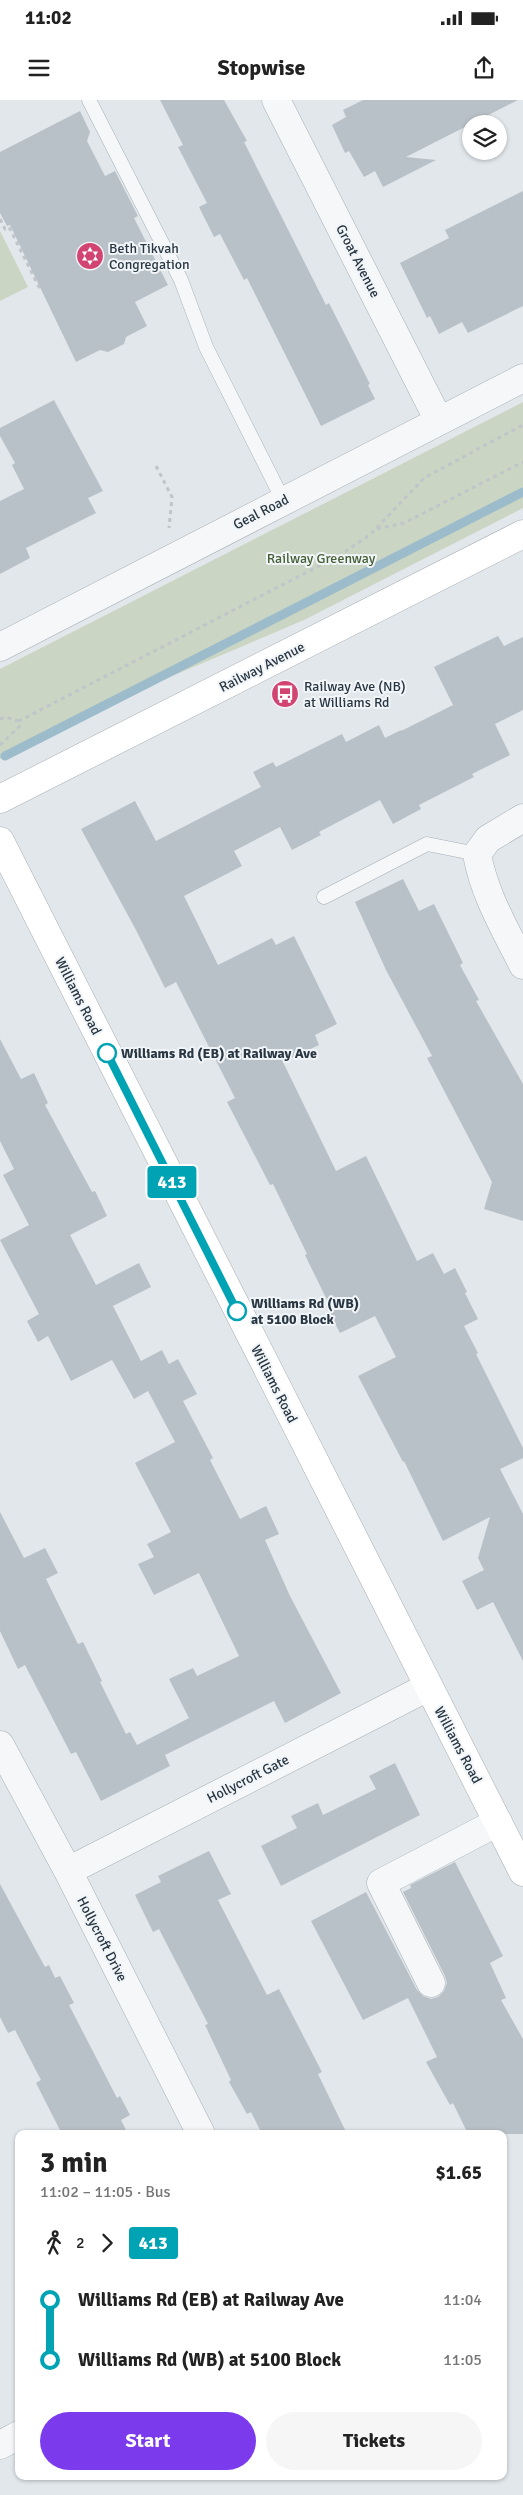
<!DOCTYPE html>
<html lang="en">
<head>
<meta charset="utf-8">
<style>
  body { margin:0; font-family:Signika,sans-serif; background:#f6f6f6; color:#222; height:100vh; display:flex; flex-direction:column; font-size:19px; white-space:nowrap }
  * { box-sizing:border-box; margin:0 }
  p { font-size:16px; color:#767676 }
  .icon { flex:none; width:28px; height:28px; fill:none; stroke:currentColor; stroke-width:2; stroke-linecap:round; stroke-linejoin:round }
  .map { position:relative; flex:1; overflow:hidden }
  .panel { position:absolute; left:15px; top:2030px; width:492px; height:350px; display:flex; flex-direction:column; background:#fff; border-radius:10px; box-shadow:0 1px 4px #0004 }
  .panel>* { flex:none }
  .badge { padding:0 10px; border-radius:4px; font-size:18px; line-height:32px }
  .tools { position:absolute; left:462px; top:15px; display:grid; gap:10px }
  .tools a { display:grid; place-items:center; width:45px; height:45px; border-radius:50%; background:#fff; box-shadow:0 1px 4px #0004; font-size:25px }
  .map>.badge { position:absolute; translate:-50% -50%; box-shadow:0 0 0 2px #fff }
  .legs { display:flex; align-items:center; gap:8px; height:55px; padding:0 25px; font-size:16px }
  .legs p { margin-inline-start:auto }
  .summary { display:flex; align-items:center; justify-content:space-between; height:85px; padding:0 25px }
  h1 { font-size:28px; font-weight:800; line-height:38px }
  .primary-button { display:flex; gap:10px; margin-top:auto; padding:10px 25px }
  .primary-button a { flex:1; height:58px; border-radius:30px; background:#7c3aed; color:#fff; font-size:20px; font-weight:800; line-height:58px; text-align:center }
  .primary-button a+a { background:#f6f6f6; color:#222 }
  ul { padding:0 25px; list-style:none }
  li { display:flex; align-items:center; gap:18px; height:60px; font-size:19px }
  li i { display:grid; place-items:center; width:8px; height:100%; margin:0 6px; background:currentColor }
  li i::after { content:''; width:12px; height:12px; margin:-6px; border:4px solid; border-radius:50%; background:#fff }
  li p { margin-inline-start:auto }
  li:first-child i { background:linear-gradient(#0000 50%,currentColor 0) }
  li:last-child i { background:linear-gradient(currentColor 50%,#0000 0) }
  .status { display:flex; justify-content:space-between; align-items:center; height:35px; padding:0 25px; background:#fff; direction:ltr }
  .status svg { height:14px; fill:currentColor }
  header { display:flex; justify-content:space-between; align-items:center; height:65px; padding:0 25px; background:#fff; font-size:22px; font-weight:800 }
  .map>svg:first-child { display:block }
  .green { fill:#cad5c3 }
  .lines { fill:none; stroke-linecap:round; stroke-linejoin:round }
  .stream { stroke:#9cbbcb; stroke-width:9 }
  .building { fill:#b9c1c8 }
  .lane-casing { stroke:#a7afb5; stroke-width:15 }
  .street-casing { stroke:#a7afb5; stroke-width:29 }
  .secondary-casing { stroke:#a7afb5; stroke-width:29 }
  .path { stroke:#c0c5ca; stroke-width:3; stroke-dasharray:4 4; stroke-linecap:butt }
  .lane { stroke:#f5f7f9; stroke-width:14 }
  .street { stroke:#f5f7f9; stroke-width:28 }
  .secondary { stroke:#fff; stroke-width:28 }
  .line-1-casing { stroke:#fff; stroke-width:11 }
  .line-1 { stroke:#00a3b4; stroke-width:8 }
  .stop-1-dot { fill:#fff; stroke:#00a3b4; stroke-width:2.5 }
  .labels { text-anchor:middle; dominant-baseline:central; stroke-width:4; stroke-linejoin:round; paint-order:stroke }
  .poi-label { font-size:14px; fill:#293743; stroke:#f1f5f8; text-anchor:start }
  .street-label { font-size:14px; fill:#293743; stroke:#f1f5f8 }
  .park-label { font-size:14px; fill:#455f36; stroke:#f1f5f8 }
  .stop-label { font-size:14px; font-weight:bold; fill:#293743; stroke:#f1f5f8; text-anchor:start }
</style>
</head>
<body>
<div class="status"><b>11:02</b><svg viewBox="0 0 49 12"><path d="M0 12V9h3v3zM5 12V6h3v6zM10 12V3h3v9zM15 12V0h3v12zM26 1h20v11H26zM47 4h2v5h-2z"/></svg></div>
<header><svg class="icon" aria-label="menu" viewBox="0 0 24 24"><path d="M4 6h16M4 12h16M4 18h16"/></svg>Stopwise<svg class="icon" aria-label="share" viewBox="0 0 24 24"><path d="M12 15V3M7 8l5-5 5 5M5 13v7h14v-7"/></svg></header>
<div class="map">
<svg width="523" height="2395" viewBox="0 0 523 2395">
  <rect width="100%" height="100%" fill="#e2e7eb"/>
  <!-- green -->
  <path class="green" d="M0 131 28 187 0 201Z
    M523 302V408L304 520 158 582 0 659V569Z"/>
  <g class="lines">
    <!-- stream -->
    <path class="stream" d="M5 656 523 392"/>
  </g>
  <!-- building -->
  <path class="building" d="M160 0H224L247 41 244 42 326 205 329 203 370 284 368 285 375 299 321 326 247 178 244 180 220 134 214 137 199 107 207 103 178 47 183 45Z
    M363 0H518L406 57 436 60 383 87 375 71 364 77 349 51 345 53 332 25 346 17 343 10Z
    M80 11 90 32 87 41 105 76 115 71 138 116 134 118 168 185 135 202 147 226 126 237 124 244 108 252 100 250 76 262 10 125 7 126 0 113V52Z
    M523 91V206L468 233 462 222 439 234 430 216 427 218 400 163 449 138 445 130Z
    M54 300 103 391 88 398 96 413 26 448 30 458 0 474V401L24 389 12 365 15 363 0 336V328Z
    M498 536 504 546 523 537V610L495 624 510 655 472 674 474 677 419 705 421 709 393 724 380 700 319 732 321 735 292 750 280 727 234 751 242 766 184 796 218 865 272 838 276 845 294 836 337 924 315 935 319 945 283 962 336 1071 366 1056 417 1161 433 1153 444 1174 455 1168 467 1192 465 1193 478 1219 464 1226 478 1253 476 1254 523 1348V1358L500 1369 523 1414V1561L493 1502 477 1510 462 1481 484 1470 478 1458 490 1417 443 1441 404 1361 403 1362 358 1276 396 1257 375 1216 340 1233 326 1206 329 1204 305 1155 307 1154 273 1084 270 1085 227 1002 235 998 176 882 165 888 136 830 81 729 135 701 156 741 261 687 253 672 273 662 276 667 342 634 346 642 379 625 385 638 401 630V631L453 605 434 567Z
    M403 779 419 811 434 804 463 863 460 865 479 900 476 901 523 984V1121L484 1109 492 1082 427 958 432 956 386 870 355 802Z
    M0 939 21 979 34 973 48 1003 45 1005 92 1092 95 1091 107 1116 70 1135 96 1185 139 1163 151 1187 113 1206 141 1261 162 1250 169 1264 178 1259 197 1294 183 1301 213 1358 210 1360 240 1419 266 1406 279 1434 265 1440 290 1496 341 1593 285 1623 274 1601 165 1655 170 1666 101 1701 76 1652 71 1654 25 1565 18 1569 0 1531V1412L24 1458 45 1448 58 1473 46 1479 78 1544 83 1542 102 1581 100 1582 126 1634 130 1632 137 1645 189 1618 169 1579 193 1568 197 1576 239 1556 199 1473 154 1495 138 1464 154 1457 147 1444 171 1432 135 1363 175 1342 148 1291 134 1299 112 1260 71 1281 48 1236 38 1242 27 1221 39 1214 0 1140 29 1125 3 1075 14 1069 0 1041Z
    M395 1663 420 1715 281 1786 261 1746 297 1728 291 1716 318 1703 323 1715 376 1689 369 1676Z
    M209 1751 231 1794 218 1800 267 1895 279 1889 322 1972 318 1974 347 2034H262L251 2012 247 2014 229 1982 231 1980 205 1925 208 1924 159 1829 153 1832 135 1795 161 1782 158 1776Z
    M455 1762 503 1856 490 1863 506 1898 501 1900 523 1939V2034H468L453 2003 450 2005 426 1962 437 1957 408 1898 363 1920 311 1821 366 1792 417 1890 423 1896 431 1899 438 1897 444 1891 447 1883 445 1876 403 1792 411 1788 410 1785Z
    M0 1784 45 1867 49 1865 55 1878 60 1876 74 1903 69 1905 117 1998 120 1996 130 2015 121 2020 128 2034H62L36 1983 41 1980 15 1930 8 1933 0 1917Z"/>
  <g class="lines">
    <!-- lane casing -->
    <g class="lane-casing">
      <path id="lane" d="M89 0 181 180 206 247 283 400
        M324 797 427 744 477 754"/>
    </g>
    <!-- street casing -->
    <g class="street-casing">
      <path id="street" d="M276 0 439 321
        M0 547 523 278
        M523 718 488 739 477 754C484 794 505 829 523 865
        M0 1645 68 1771 201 2034
        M68 1771 428 1587
        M431 1883 381 1783 498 1722
        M0 2345 19 2335"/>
    </g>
    <!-- secondary casing -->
    <g class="secondary-casing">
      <path id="secondary" d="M0 699 523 434
        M0 741 523 1772"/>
    </g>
    <!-- path -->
    <path class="path" d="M0 119 5 129 9 127 41 191
      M156 366 172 397 169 428
      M377 429 404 423 523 362
      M0 619 5 617 19 621
      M0 645 20 626 19 621 340 455 371 434 424 378 523 325"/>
    <!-- lane -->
    <use href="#lane" class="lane"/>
    <!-- street -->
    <use href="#street" class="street"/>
    <!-- secondary -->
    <use href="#secondary" class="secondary"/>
  </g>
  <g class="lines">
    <!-- line-1 casing -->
    <g class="line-1-casing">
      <path id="line-1" d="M107 953 237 1211"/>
    </g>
    <!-- line-1 -->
    <use href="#line-1" class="line-1"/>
  </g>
  <!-- icons -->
  <defs>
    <g id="synagogue-disc" transform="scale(1.4375)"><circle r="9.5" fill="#d24472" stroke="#f1f5f8"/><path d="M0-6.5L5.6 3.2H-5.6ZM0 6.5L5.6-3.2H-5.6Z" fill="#fff"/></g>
    <g id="bus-disc" transform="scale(1.4375)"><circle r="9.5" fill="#d24472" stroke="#f1f5f8"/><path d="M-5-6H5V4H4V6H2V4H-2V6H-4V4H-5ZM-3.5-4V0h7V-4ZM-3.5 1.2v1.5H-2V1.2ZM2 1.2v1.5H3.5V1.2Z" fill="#fff"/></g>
  </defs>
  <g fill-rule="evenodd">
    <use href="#synagogue-disc" x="90" y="156"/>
    <use href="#bus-disc" x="285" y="594"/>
  </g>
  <!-- markers -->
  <g class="stop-1-dot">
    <circle cx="107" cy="953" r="9"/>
    <circle cx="237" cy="1211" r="9"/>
  </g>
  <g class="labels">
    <!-- poi labels -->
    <g class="poi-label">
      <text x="109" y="148">Beth Tikvah<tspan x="109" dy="16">Congregation</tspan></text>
      <text x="304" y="586">Railway Ave (NB)<tspan x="304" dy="16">at Williams Rd</tspan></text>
    </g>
    <!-- street labels -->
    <g class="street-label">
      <text transform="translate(358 161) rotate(63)">Groat Avenue</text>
      <text transform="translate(261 412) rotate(-27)">Geal Road</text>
      <text transform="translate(262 567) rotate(-27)">Railway Avenue</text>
      <text transform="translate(78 896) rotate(63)">Williams Road</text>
      <text transform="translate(274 1284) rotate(63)">Williams Road</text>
      <text transform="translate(458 1645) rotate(62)">Williams Road</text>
      <text transform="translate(248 1679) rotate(-27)">Hollycroft Gate</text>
      <text transform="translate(102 1839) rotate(63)">Hollycroft Drive</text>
    </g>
    <!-- park labels -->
    <g class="park-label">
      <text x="321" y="458">Railway Greenway</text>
    </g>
    <!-- stop labels -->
    <g class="stop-label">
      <text x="121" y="953">Williams Rd (EB) at Railway Ave</text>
      <text x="251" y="1203">Williams Rd (WB)<tspan x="251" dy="16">at 5100 Block</tspan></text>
    </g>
  </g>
</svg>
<div class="tools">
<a><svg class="icon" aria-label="layers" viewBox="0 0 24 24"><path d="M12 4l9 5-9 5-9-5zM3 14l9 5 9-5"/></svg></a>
</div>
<b class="badge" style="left:172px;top:1082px;background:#00a3b4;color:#fff">413</b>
<section class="panel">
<div class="summary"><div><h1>3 min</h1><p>11:02 – 11:05 · Bus</p></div><b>$1.65</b></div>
<div class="legs"><svg class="icon" aria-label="walk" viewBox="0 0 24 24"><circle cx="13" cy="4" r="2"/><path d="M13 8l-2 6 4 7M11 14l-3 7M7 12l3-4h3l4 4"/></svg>2<svg class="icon" aria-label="forward" viewBox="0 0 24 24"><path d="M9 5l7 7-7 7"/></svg><b class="badge" style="background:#00a3b4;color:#fff">413</b></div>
<ul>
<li><i style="color:#00a3b4"></i><b>Williams Rd (EB) at Railway Ave</b><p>11:04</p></li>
<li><i style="color:#00a3b4"></i><b>Williams Rd (WB) at 5100 Block</b><p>11:05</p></li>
</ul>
<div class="primary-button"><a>Start</a><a>Tickets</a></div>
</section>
</div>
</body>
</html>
